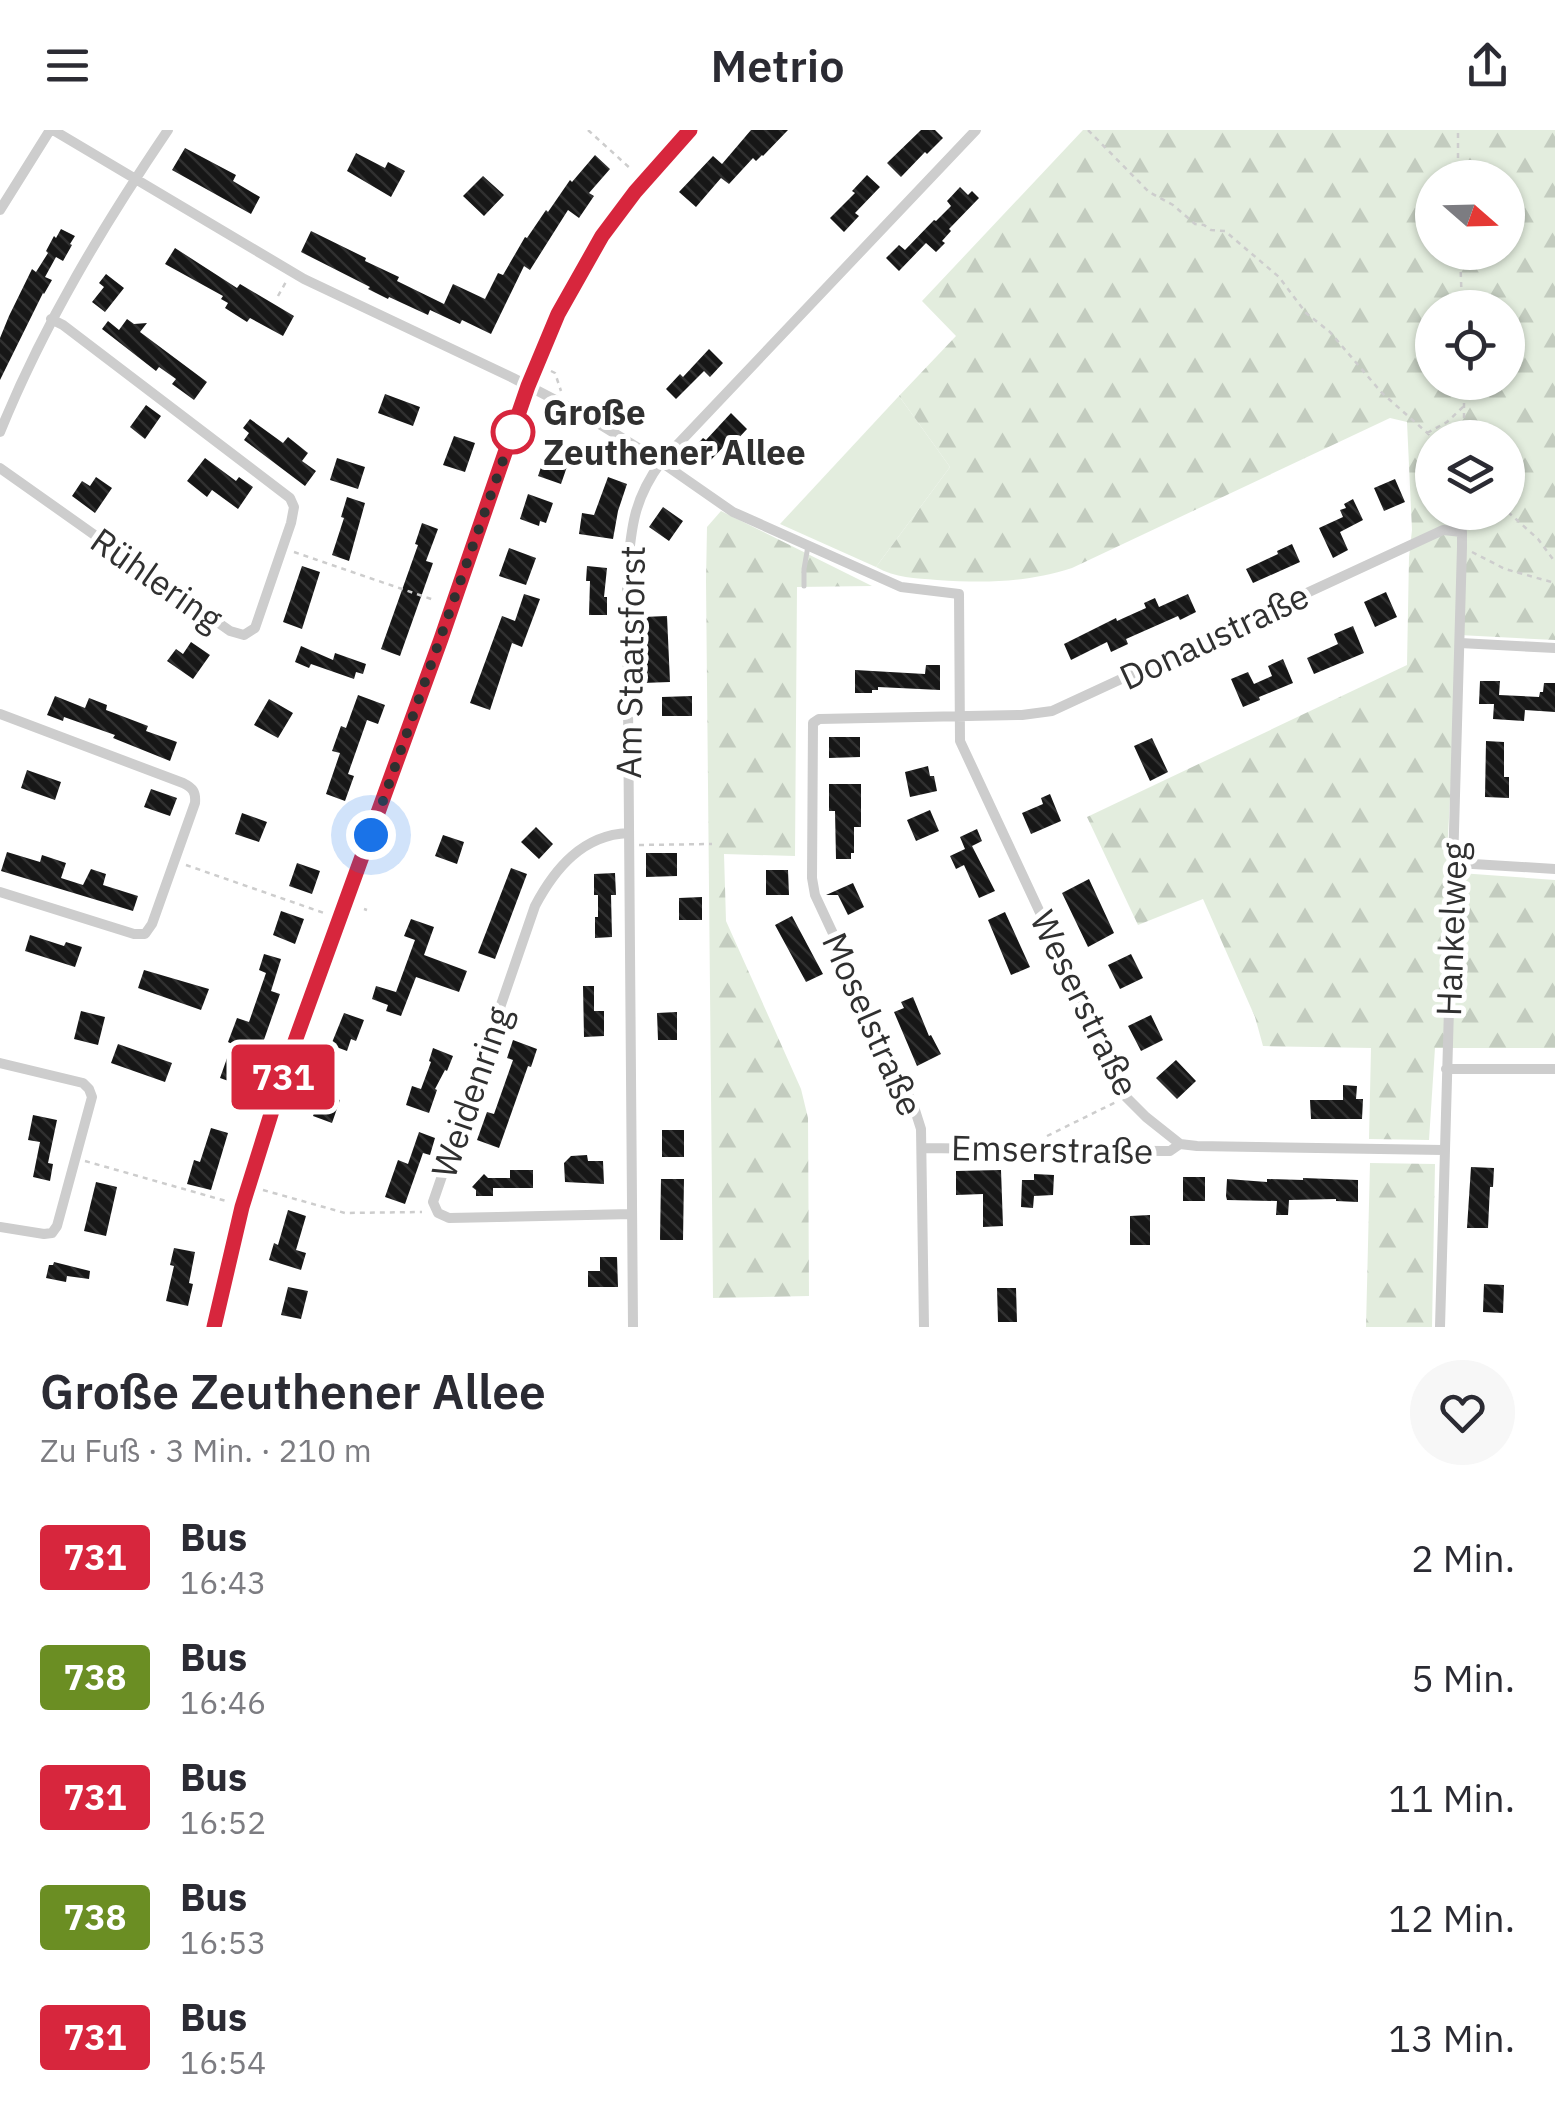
<!DOCTYPE html>
<html lang="de">
<head>
<meta charset="utf-8">
<style>
  body { margin:0; font-family:"IBM Plex Sans",sans-serif; background:#f7f7f7; color:#2b2b33; height:100vh; display:flex; flex-direction:column; font-size:38px; white-space:nowrap }
  * { box-sizing:border-box; margin:0 }
  p { font-size:32px; color:#7c7c81 }
  .icon { flex:none; width:55px; height:55px; fill:none; stroke:currentColor; stroke-width:2; stroke-linecap:round; stroke-linejoin:round }
  .map { position:relative; height:1197px; overflow:hidden }
  .side { display:flex; flex-direction:column; background:#fff; flex:1 }
  .side>* { flex:none }
  .badge { padding:0 20px; border-radius:8px; font-size:35px; line-height:65px }
  .needle { width:65px; rotate:110deg }
  .fabs { position:absolute; left:1415px; top:30px; display:grid; gap:20px }
  .fabs a { display:grid; place-items:center; width:110px; height:110px; border-radius:50%; background:#fff; box-shadow:0 2px 8px #0004; font-size:50px }
  .you { position:absolute; width:50px; height:50px; margin:-25px; border:8px solid #fff; border-radius:50%; background:#1a73e8; box-shadow:0 0 0 15px #1a73e833 }
  .map>.badge { position:absolute; translate:-50% -50%; box-shadow:0 0 0 5px #fff }
  .round { display:grid; place-items:center; flex:none; width:105px; height:105px; border-radius:52px; background:#f7f7f7 }
  .overview { display:flex; align-items:center; justify-content:space-between; height:170px; padding:0 40px }
  h1 { font-size:48px; font-weight:600; line-height:75px }
  ul { padding:0; list-style:none }
  li { display:flex; align-items:center; gap:30px; height:120px; padding:0 40px }
  li div { flex:1 }
  li b { display:block; font-size:38px }
  li em { font-style:normal }
  li .badge { min-width:110px; font-weight:700; text-align:center }
  header { display:flex; justify-content:space-between; align-items:center; height:130px; padding:0 40px; background:#fff; font-size:45px; font-weight:600 }
  .map>svg:first-child { display:block }
  .green { fill:#e3edde }
  .forest { fill:url(#forest-firs); fill-rule:evenodd }
  .building { fill:url(#building-back-hatch) }
  .lines { fill:none; stroke-linecap:round; stroke-linejoin:round }
  .path { stroke:#cdcdcd; stroke-width:2.5; stroke-dasharray:5 5; stroke-linecap:butt }
  .lane { stroke:#cdcdcd; stroke-width:5 }
  .street { stroke:#cdcdcd; stroke-width:10 }
  .secondary { stroke:#bababa; stroke-width:15 }
  .line-casing { stroke:#fff; stroke-width:22 }
  .line { stroke:#d7263d; stroke-width:15 }
  .walk { stroke:#303030; stroke-width:10; stroke-dasharray:0 18 }
  .stop-dot { fill:#fff; stroke:#d7263d; stroke-width:5 }
  .labels { text-anchor:middle; dominant-baseline:central; stroke-width:10; stroke-linejoin:round; paint-order:stroke }
  .stop-label { font-size:35px; font-weight:bold; fill:#303030; stroke:#fff; text-anchor:start }
  .street-label { font-size:35px; fill:#303030; stroke:#fff }
</style>
</head>
<body>
<header><svg class="icon" aria-label="menu" viewBox="0 0 24 24"><path d="M4 6h16M4 12h16M4 18h16"/></svg>Metrio<svg class="icon" aria-label="share" viewBox="0 0 24 24"><path d="M12 15V3M7 8l5-5 5 5M5 13v7h14v-7"/></svg></header>
<div class="map">
<svg width="1555" height="1197" viewBox="0 0 1555 1197">
  <defs>
    <pattern id="forest-firs" width="22" height="20" patternUnits="userSpaceOnUse" patternTransform="scale(2.5)"><rect width="22" height="20" fill="#e3edde"/><path d="M5 1l3.5 6h-7zM16 11l3.5 6h-7z" fill="#c3ccbf"/></pattern>
    <pattern id="building-back-hatch" width="6" height="6" patternUnits="userSpaceOnUse" patternTransform="scale(2.5)"><rect width="6" height="6" fill="#171717"/><path d="M-1 5l2 2M0 0l6 6M5-1l2 2" fill="none" stroke="#303030"/></pattern>
  </defs>
  <rect width="100%" height="100%" fill="#fff"/>
  <!-- green -->
  <path class="green" d="M899 266 950 337 876 437 780 394Z"/>
  <!-- forest -->
  <path class="forest" d="M1083 0H1555V510L1459 505 1446 742 1555 750V918H1435L1429 1010 1369 1009 1371 918 1263 916 1255 887 1203 769 1138 795 1087 687 1407 535 1409 427 1412 400 1407 292 1390 288 1072 438C1025 453 985 453 937 450 915 448 896 448 876 437L950 337 899 266 956 206 922 171ZM1432 48H1508V122H1432ZM1432 178H1508V252H1432ZM1432 308H1508V382H1432Z
    M721 381 872 456 797 457 795 726 724 724 726 791 801 959 808 988 809 1166 713 1168 706 451 707 397Z
    M1370 1033 1435 1034 1432 1197H1366Z"/>
  <!-- building -->
  <path class="building" d="M751 0H788L763 26 762 25 756 31 753 28 729 54 721 48 696 77 679 62 713 26 722 34Z
    M921 0H935L943 8 927 24 925 22 901 47 887 33Z
    M185 18 236 45 233 51 260 67 251 84 172 40Z
    M356 23 385 38 388 32 405 41 391 67 347 41Z
    M595 25 610 39 589 63 594 66 579 88 568 80 530 140 524 136 491 204 462 190 460 194 430 180 428 185 389 167 388 169 368 159 370 157 301 122 311 101 366 128 365 131 399 147 397 151 444 174 453 154 485 169 498 143 503 145 525 107 527 108 546 80 548 82 570 50 572 52Z
    M867 45 880 57 855 83 859 86 844 102 830 88 855 63 852 61Z
    M483 46 504 65 484 86 463 66Z
    M960 57 968 65 972 61 979 68 949 99 951 101 942 111 945 113 936 122 926 113 899 141 886 128 899 115 905 120 934 90 936 91 951 76 947 71Z
    M61 99 75 106 70 114 72 115 63 131 56 127 45 147 52 150 44 164 43 163 0 250V208L9 186 32 139 36 142 48 123 46 121 54 106 56 108Z
    M175 118 237 158 240 154 294 186 283 206 250 188 247 192 225 178 228 173 221 169 223 166 165 134Z
    M106 144 124 158 105 182 92 172 104 157 99 153Z
    M127 189 134 194 147 193 140 202 207 252 194 270 172 254 176 249 159 237 156 241 102 199 108 191 119 200Z
    M709 219 723 233 710 247 704 241 676 269 666 259 680 244 683 247Z
    M385 264 420 277 413 296 378 283Z
    M146 275 161 286 145 309 130 297Z
    M731 283 747 299 734 313 730 310 706 335 691 321 703 308 706 310Z
    M250 289 283 313 288 307 308 323 302 331 316 341 305 356 244 310 249 303 243 298Z
    M454 306 475 313 465 342 443 335Z
    M547 320 570 328 561 354 538 346Z
    M205 328 236 351 239 347 253 357 238 379 212 360 207 367 187 351Z
    M337 328 365 337 358 359 330 350Z
    M96 347 112 358 95 383 72 366 82 351 90 356Z
    M608 347 627 354 618 381 613 409 579 404 582 383 594 385Z
    M1395 349 1405 372 1384 381 1374 358Z
    M528 364 553 373 546 393 540 391 539 396 520 389Z
    M347 367 365 373 349 431 332 425 344 388 341 387Z
    M1353 369 1363 390 1340 402 1348 420 1333 428 1319 398 1343 387 1340 380 1346 378 1344 374Z
    M663 377 683 391 669 411 649 397Z
    M422 393 438 399 426 431 433 433 400 526 381 519 418 415 415 414Z
    M1292 414 1300 432 1253 453 1246 439 1278 424 1277 421Z
    M509 418 536 428 526 455 499 446Z
    M302 436 320 442 302 499 283 492Z
    M587 436 607 438 604 467H607V485H589L590 451H586Z
    M1386 462 1397 487 1375 497 1364 472Z
    M524 464 540 469 522 517 512 513 490 580 470 573 502 486 515 491Z
    M1188 464 1196 482 1180 490 1178 486 1126 509 1128 514 1111 522 1107 512 1071 530 1064 514 1116 488 1117 491 1146 478 1144 473 1155 468 1159 477Z
    M667 486 670 552 642 553 643 487Z
    M1353 496 1364 523 1314 544 1307 528 1338 514 1334 504Z
    M191 512 210 525 193 549 167 531 176 519 183 524Z
    M301 516 333 530 335 523 366 534 363 544 356 542 354 549 311 534 309 538 295 532Z
    M1283 529 1293 553 1259 567 1260 570 1243 577 1231 549 1248 542 1254 554 1272 546 1268 536Z
    M926 535H940V560L878 557V560H872V563H855V540L925 544Z
    M1480 551H1500L1499 565 1539 567 1540 562H1543L1544 553H1555V582L1525 580 1524 591 1493 589 1494 574H1479Z
    M358 565 385 575 378 594 367 590 348 644 354 646 345 671 326 664 340 623 332 621 341 596 346 598Z
    M55 566 85 578 89 568 107 575 106 580 148 596 146 601 177 612 170 631 113 608 115 605 64 587 63 591 47 585Z
    M692 566V586H662V567Z
    M269 569 293 583 278 608 254 595Z
    M829 607H860V627L829 628Z
    M1152 608 1168 642 1150 651 1134 616Z
    M1486 611 1504 612V647H1509V668L1485 667Z
    M928 636 930 646H934L937 661 910 667 905 642Z
    M27 640 61 652 55 670 21 658Z
    M829 654H861V697H854V723H851V729H836L835 681H829Z
    M151 659 177 668 170 686 144 677Z
    M1050 664 1061 691 1031 704 1022 683 1043 674 1041 668Z
    M930 680 939 701 916 711 907 690Z
    M242 683 267 692 259 712 235 704Z
    M536 697 553 714 539 729 521 712Z
    M977 699 982 711 966 719 972 716 995 761 979 768 964 735 956 739 950 726 965 719 960 707Z
    M443 705 464 712 457 734 435 726Z
    M7 722 40 732 42 725 66 733 61 748 83 755 91 739 106 744 103 755 138 766 133 781 1 741Z
    M646 723H677V746L646 747Z
    M297 733 320 741 312 764 289 756Z
    M511 738 527 744 495 829 478 823Z
    M766 740H788L789 765H766Z
    M615 743 616 765H611L612 807 595 808V787H598V765H594V744Z
    M1089 749 1114 803 1088 817 1062 763Z
    M853 753 864 777 848 785 838 765H826Z
    M702 767V790H679V768Z
    M281 781 304 789 295 814 273 805Z
    M1005 782 1030 837 1011 845 988 790Z
    M792 786 823 844 806 852 775 795Z
    M411 789 434 797 424 825 467 841 459 862 416 847 401 886 386 881 388 875 372 869 376 856 396 862 415 810 404 806Z
    M30 805 64 816 66 812 82 817 75 837 25 821Z
    M264 824 281 829 271 861 280 864 259 924 249 920 237 954 220 948 232 914 228 912 237 888 249 892 266 843 259 840Z
    M1131 824 1143 848 1120 859 1108 835Z
    M144 840 209 859 201 880 138 858Z
    M583 856H594V881H604V906L584 907Z
    M913 867 929 906 931 905 941 924 917 936 894 882 904 878 901 872Z
    M81 881 105 887 98 915 74 909Z
    M677 882V910H658L657 883Z
    M344 883 364 890 356 911 351 909 347 921 331 915Z
    M1151 885 1163 910 1141 921 1128 896Z
    M513 910 537 919 531 937 528 936 499 1018 477 1010 487 982 494 984 513 930 507 928Z
    M118 914 172 933 165 952 111 933Z
    M433 918 453 926 447 941 445 940 435 959 437 960 429 983 406 975 412 956 421 959 431 932 429 931Z
    M1176 930 1196 951 1177 969 1156 948Z
    M1343 955 1357 956 1356 969H1363L1362 989H1311L1310 970H1343Z
    M321 963 340 970 332 993 313 986Z
    M33 985 57 990 48 1033 53 1034 50 1051 33 1047 40 1012 28 1010Z
    M211 998 228 1003 211 1060 187 1054 194 1030 200 1032Z
    M662 1000H684V1027H662Z
    M419 1002 435 1008 430 1025 423 1023 405 1074 385 1067 398 1030 408 1034Z
    M587 1025 588 1031H603L604 1054 565 1052 564 1033 571 1026Z
    M1471 1037 1494 1038 1493 1057H1490L1488 1098H1467Z
    M510 1040H533V1058H493V1066H476V1060L472 1057 484 1044 488 1048H510Z
    M1001 1040 1003 1096 983 1097V1064L956 1065V1041Z
    M1034 1044 1054 1045 1053 1065 1034 1066 1033 1078 1021 1077 1022 1050H1034Z
    M1183 1047H1205V1071H1183Z
    M1303 1048 1358 1050V1072L1336 1071V1069L1289 1070 1288 1085H1276L1277 1071 1227 1070 1226 1066 1227 1049 1267 1052V1049L1303 1050Z
    M661 1049H684L683 1110H660Z
    M96 1052 117 1057 106 1106 84 1101Z
    M288 1080 306 1086 296 1120 306 1123 301 1140 269 1130 274 1113 278 1115Z
    M1150 1085V1115H1130V1086Z
    M174 1118 195 1122 189 1153 193 1154 188 1176 166 1171 174 1136 170 1135Z
    M600 1127H617L618 1157H588V1141H600Z
    M54 1132 90 1141 89 1149 67 1146 66 1152 46 1148 49 1135H53Z
    M1484 1154 1504 1155 1503 1183 1483 1182Z
    M288 1157 308 1161 301 1189 281 1185Z
    M997 1158H1016L1017 1192H998Z"/>
  <g class="lines">
    <!-- path -->
    <path class="path" d="M588 0 632 40
      M1088 0 1149 62 1173 75 1195 94 1204 95 1211 100 1225 101 1279 147 1306 183 1330 202 1382 263 1433 308
      M1458 48V0
      M1460 122 1462 178
      M278 166 287 150
      M551 241 555 243 561 261
      M1427 303 1447 292 1464 276
      M1464 308V252
      M1508 382 1538 409 1555 432
      M294 422 434 470
      M1472 422 1505 439 1555 453
      M639 715 712 714
      M186 735 324 783
      M364 779 367 780
      M1047 1006 1116 972
      M85 1031 226 1071
      M263 1060 345 1083 422 1082"/>
    <!-- lane -->
    <path class="lane" d="M804 456V439L808 416"/>
    <!-- street -->
    <path class="street" d="M53 0 304 149 513 248 588 287 661 332 733 382 901 457 959 464 960 611 1126 967 1146 987 1180 1014 1197 1016 1443 1020
      M0 80 50 0
      M0 302C44 194 103 96 168 0
      M0 338 230 501 244 505 255 498 291 393 294 377 290 368 63 195 51 189
      M1460 513 1555 518
      M0 584 183 653C193 658 196 662 195 673L152 794 145 804H134L0 762
      M628 703C583 705 555 738 535 776L433 1072 438 1083 449 1088 632 1084
      M1453 730 1473 734 1555 739
      M0 933 83 953 89 959 92 967 57 1096 52 1103 44 1104 0 1097
      M1446 939H1555
      M922 1018 1162 1021H1170L1180 1014
      M633 1197 627 445C631 399 633 370 661 332L976 0
      M924 1197 921 999 914 977 815 765 812 748 813 593 819 589 1022 585 1052 581 1443 400 1462 402V417L1440 1197"/>
    <!-- secondary -->
    <path class="secondary" d="M214 1197C224 1155 231 1113 243 1072 289 910 354 754 410 595 437 519 464 443 491 367 510 310 527 251 552 197 586 123 633 57 690 0"/>
  </g>
  <g class="lines">
    <!-- line casing -->
    <g class="line-casing">
      <path id="line" d="M214 1197 242 1077 286 936 441 509 528 256 558 184 602 106 635 62 690 0"/>
    </g>
    <!-- line -->
    <use href="#line" class="line"/>
    <!-- walk -->
    <path class="walk" d="M371 705 513 302"/>
  </g>
  <!-- markers -->
  <circle class="stop-dot" cx="513" cy="302" r="20"/>
  <g class="labels">
    <!-- stop labels -->
    <g class="stop-label">
      <text x="543" y="282">Große<tspan x="543" dy="40">Zeuthener Allee</tspan></text>
    </g>
    <!-- street labels -->
    <g class="street-label">
      <text transform="translate(157 449) rotate(35)">Rühlering</text>
      <text transform="translate(1214 506) rotate(-25)">Donaustraße</text>
      <text transform="translate(630 532) rotate(-89)">Am Staatsforst</text>
      <text transform="translate(1451 799) rotate(-88)">Hankelweg</text>
      <text transform="translate(1085 873) rotate(64)">Weserstraße</text>
      <text transform="translate(873 894) rotate(66)">Moselstraße</text>
      <text transform="translate(471 962) rotate(-71)">Weidenring</text>
      <text transform="translate(1052 1019) rotate(1)">Emserstraße</text>
    </g>
  </g>
</svg>
<div class="fabs">
<a><svg class="needle" viewBox="-14 -14 28 28"><path d="M0-13l5 13h-10z" fill="#e53935"/><path d="M0 13l5-13h-10z" fill="#7c7c81"/></svg></a>
<a><svg class="icon" aria-label="locate" viewBox="0 0 24 24"><circle cx="12" cy="12" r="6"/><path d="M12 2v4M12 18v4M2 12h4M18 12h4"/></svg></a>
<a><svg class="icon" aria-label="layers" viewBox="0 0 24 24"><path d="M12 4l9 5-9 5-9-5zM3 14l9 5 9-5"/></svg></a>
</div>
<div class="you" style="left:371px;top:705px"></div>
<b class="badge" style="left:283px;top:947px;background:#d7263d;color:#fff">731</b>
</div>
<section class="side">
<div class="overview"><div><h1>Große Zeuthener Allee</h1><p>Zu Fuß · 3 Min. · 210 m</p></div><a class="round"><svg class="icon" aria-label="heart" viewBox="0 0 24 24"><path d="M12 20l-8-8c-3-5 5-10 8-4 3-6 11-1 8 4z"/></svg></a></div>
<ul>
<li><span class="badge" style="background:#d7263d;color:#fff">731</span><div><b>Bus</b><p>16:43</p></div><em>2 Min.</em></li>
<li><span class="badge" style="background:#6b8e23;color:#fff">738</span><div><b>Bus</b><p>16:46</p></div><em>5 Min.</em></li>
<li><span class="badge" style="background:#d7263d;color:#fff">731</span><div><b>Bus</b><p>16:52</p></div><em>11 Min.</em></li>
<li><span class="badge" style="background:#6b8e23;color:#fff">738</span><div><b>Bus</b><p>16:53</p></div><em>12 Min.</em></li>
<li><span class="badge" style="background:#d7263d;color:#fff">731</span><div><b>Bus</b><p>16:54</p></div><em>13 Min.</em></li>
</ul>
</section>
</body>
</html>
